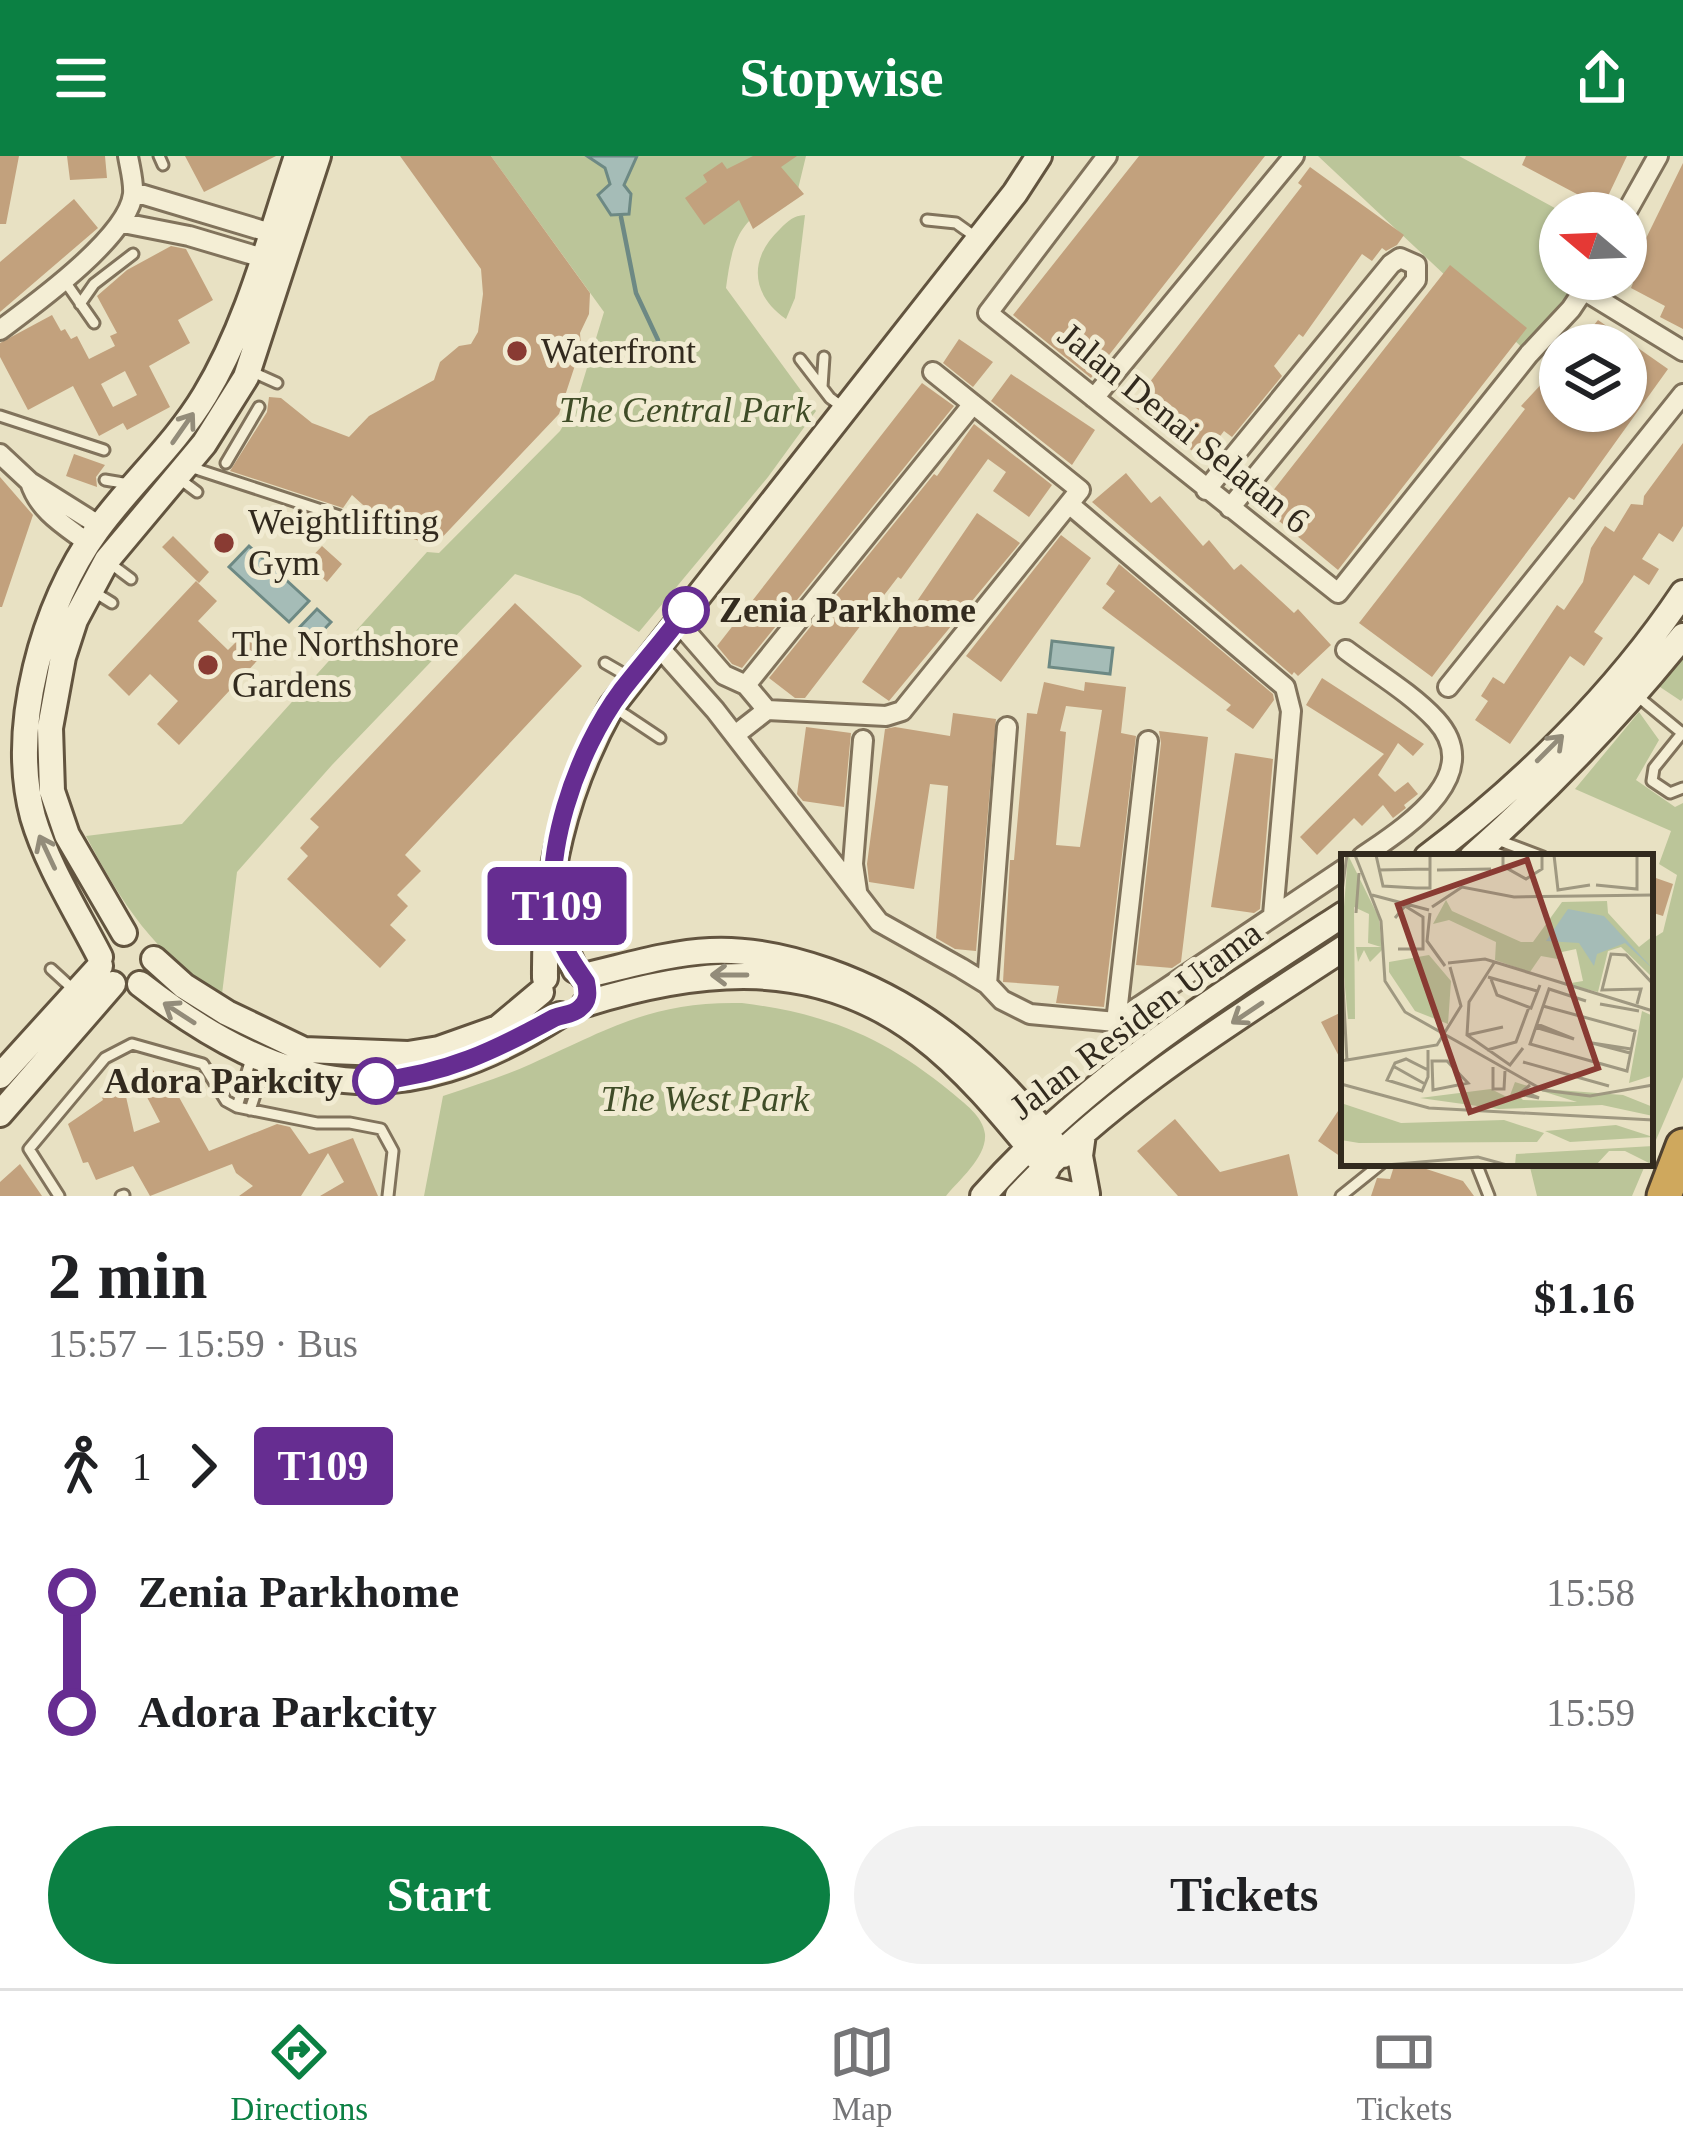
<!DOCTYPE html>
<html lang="en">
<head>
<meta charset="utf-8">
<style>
  body { margin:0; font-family:Georgia,serif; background:#f2f2f2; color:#202124; height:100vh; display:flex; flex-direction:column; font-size:45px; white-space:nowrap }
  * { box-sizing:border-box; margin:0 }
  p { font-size:39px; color:#757577 }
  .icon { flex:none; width:66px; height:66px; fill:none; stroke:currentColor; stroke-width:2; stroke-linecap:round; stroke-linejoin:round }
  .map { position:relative; height:1040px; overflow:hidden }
  .panel { display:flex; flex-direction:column; background:#fff; flex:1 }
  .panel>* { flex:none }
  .badge { padding:0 24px; border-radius:9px; font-size:42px; line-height:78px }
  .needle { width:78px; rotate:289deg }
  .buttons { position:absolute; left:1539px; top:36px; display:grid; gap:24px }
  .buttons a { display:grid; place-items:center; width:108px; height:108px; border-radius:50%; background:#fff; box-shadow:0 3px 9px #0004; font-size:60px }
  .map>.badge { position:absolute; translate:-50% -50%; box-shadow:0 0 0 6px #fff }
  .legs { display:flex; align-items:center; gap:18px; height:132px; padding:0 48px; font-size:39px }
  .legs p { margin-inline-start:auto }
  .headline { display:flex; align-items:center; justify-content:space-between; height:204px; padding:0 48px }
  h1 { font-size:66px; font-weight:800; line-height:90px }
  .button { display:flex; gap:24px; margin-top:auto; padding:24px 48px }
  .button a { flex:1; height:138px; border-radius:72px; background:#0b8043; color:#fff; font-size:48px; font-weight:800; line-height:138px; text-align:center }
  .button a+a { background:#f2f2f2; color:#202124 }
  ul { padding:0 48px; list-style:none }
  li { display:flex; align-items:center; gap:42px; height:120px; font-size:45px }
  li i { display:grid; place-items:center; width:18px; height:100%; margin:0 15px; background:currentColor }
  li i::after { content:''; width:30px; height:30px; margin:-15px; border:9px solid; border-radius:50%; background:#fff }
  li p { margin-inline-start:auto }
  li:first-child i { background:linear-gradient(#0000 50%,currentColor 0) }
  li:last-child i { background:linear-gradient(currentColor 50%,#0000 0) }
  header { display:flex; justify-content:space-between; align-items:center; height:156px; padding:0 48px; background:#0b8043; color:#fff; font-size:54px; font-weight:800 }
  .menu { display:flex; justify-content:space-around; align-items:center; height:168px; border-top:3px solid #e0e0e0; background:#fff; font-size:33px; color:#757577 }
  .menu a { display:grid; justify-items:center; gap:6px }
  .menu .current { color:#0b8043 }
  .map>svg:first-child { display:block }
  .green { fill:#bbc599 }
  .water { fill:#a5bcb7; stroke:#6d8984; stroke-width:3 }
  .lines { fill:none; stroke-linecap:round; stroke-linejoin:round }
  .stream { stroke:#6d8984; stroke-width:4.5 }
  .building { fill:#c2a17d; fill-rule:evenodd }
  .lane-casing { stroke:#81735c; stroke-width:15 }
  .street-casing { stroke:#81735c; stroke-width:24 }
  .secondary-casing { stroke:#62543f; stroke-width:30 }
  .highway-casing { stroke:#4f4130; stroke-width:39 }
  .lane { stroke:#f4eed5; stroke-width:9 }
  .street { stroke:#f4eed5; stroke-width:18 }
  .secondary { stroke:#f4eed5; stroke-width:24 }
  .highway { stroke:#cfa85d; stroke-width:33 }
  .oneway { stroke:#938c7a }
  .line-1-casing { stroke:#fff; stroke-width:27 }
  .line-1 { stroke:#662d91; stroke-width:18 }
  .poi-dot { fill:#893b33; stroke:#f1ebd2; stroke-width:4.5 }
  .stop-1-dot { fill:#fff; stroke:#662d91; stroke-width:6 }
  .labels { text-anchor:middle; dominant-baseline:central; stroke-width:10; stroke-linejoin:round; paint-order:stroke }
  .poi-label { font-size:36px; fill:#322a1e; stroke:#f1ebd2; text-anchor:start }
  .park-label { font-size:36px; font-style:italic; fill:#3f4c27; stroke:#f1ebd2 }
  .street-label { font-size:36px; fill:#322a1e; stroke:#f1ebd2 }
  .stop-label { font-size:36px; font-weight:bold; fill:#322a1e; stroke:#f1ebd2; text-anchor:start }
  .inset-road { fill:none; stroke:#9f9881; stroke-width:3 }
  .view { fill:#893b33; fill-opacity:0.15; stroke:#893b33; stroke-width:6 }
  .inset-edge { fill:none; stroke:#322a1e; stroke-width:6 }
</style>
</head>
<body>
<header><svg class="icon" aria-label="menu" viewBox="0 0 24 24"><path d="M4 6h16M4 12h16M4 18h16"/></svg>Stopwise<svg class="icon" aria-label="share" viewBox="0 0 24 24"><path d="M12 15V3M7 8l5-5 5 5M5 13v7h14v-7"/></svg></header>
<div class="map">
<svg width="1683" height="1040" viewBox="0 0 1683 1040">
  <rect width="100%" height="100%" fill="#e8e1c3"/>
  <!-- green -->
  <path class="green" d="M491 0H806L798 33C744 62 734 70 726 132L816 255 768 321 639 476 580 440 515 418 332 609 237 716 222 838C156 803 120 744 86 680L182 668 427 396 439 397 560 275 576 248 604 156Z
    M1318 0H1459L1564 57H1560V123H1582L1529 198Z
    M805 59 795 142 786 163C750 138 749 102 780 73 789 64 793 60 805 59Z
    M1683 487V542L1681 545 1657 529Z
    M1639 556 1659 584 1636 624 1675 651 1683 647V921L1650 998V784L1663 776 1677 719 1659 708 1671 675 1575 633Z
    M742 847C828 858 884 881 951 936 964 947 983 960 985 978 987 1001 959 1024 946 1040H424L443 940C472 930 502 921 531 908 609 873 652 845 742 847Z
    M1529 1007H1646L1632 1040H1537Z"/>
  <!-- water -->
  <path class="water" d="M587 0H637L624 29 631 38 629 58 611 59 598 39 610 28 605 12Z
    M249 390 309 445 289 466 229 411Z
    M317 453 331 466 311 487 297 474Z
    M1052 485 1113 492 1110 518 1049 511Z"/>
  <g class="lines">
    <!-- stream -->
    <path class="stream" d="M621 61 636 137 658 184 656 201"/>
  </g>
  <!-- building -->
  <path class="building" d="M0 0H19L6 68H0Z
    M67 0H105L107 22 70 24Z
    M185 0H276L204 36Z
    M400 0H491L590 137 589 158 580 177 581 191 559 258 434 390 393 376 352 339 343 352 230 315 267 256 269 241 281 242 312 267 349 281 369 260 434 224 440 206 459 190 471 188 478 176 483 138 481 113Z
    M753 0H797L781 11 804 38 753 73 739 44 704 69 685 42 707 26 703 19 722 6 727 13Z
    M1139 0H1265L1091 222 1013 159Z
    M1526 0H1627L1608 40 1613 43 1607 54 1522 9Z
    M1683 7V173L1660 161 1665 150 1631 132 1633 127 1626 123Z
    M1310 11 1404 79 1397 89 1386 95 1382 92 1372 105 1362 98 1303 181 1299 178 1274 210 1282 220 1232 281 1224 275 1203 303 1132 249 1302 30 1298 27Z
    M74 43 98 72 0 156V106Z
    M171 90 186 93 213 144 178 164 190 187 149 210 170 251 127 274 123 267 99 280 73 230 28 254 0 201V187L52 159 61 175 65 173 71 183 77 180 89 203 115 190 110 180 117 177 97 140 127 114ZM125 215 137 239 113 251 101 228Z
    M1450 109 1527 172 1338 414 1261 350Z
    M1598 164 1668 213 1574 344 1569 341 1432 521 1359 467 1525 253 1521 250 1560 208V255H1626V189H1578Z
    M959 183 993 206 973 231 943 207Z
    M1011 218 1095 274 1072 309 991 245Z
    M922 227 954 250 742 512 732 508 717 490Z
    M974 268 1052 329 1029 361 993 335 1006 316 988 303 901 423 898 421 805 542H795L769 522 934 318 937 320Z
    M1683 287V370L1673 386 1659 377 1642 403 1659 413 1649 429 1634 419 1594 476 1603 482 1584 510 1570 500 1510 588 1475 564 1488 545 1481 540 1493 521 1504 528 1557 449 1564 454 1583 426 1591 392 1605 370 1614 376 1631 348 1643 349 1644 340Z
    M74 298 105 309 96 321 97 331 66 320Z
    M1126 317 1151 347 1160 340 1203 390 1209 384 1234 414 1241 408 1294 457 1298 453 1331 489 1298 520 1294 516 1292 519 1092 346Z
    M0 321 33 359 2 451H0Z
    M977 357 1020 387 889 545 862 526Z
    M1061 379 1091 402 1001 526 966 500Z
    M173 380 209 416 199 427 162 391Z
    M322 390 342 408 327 426 306 407Z
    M1119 408 1273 538 1274 544 1253 573 1226 554 1231 549 1102 452 1115 435 1106 428Z
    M196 425 217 445 198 465 228 494 248 474 268 493 179 589 157 568 178 545 150 518 129 540 108 519Z
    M515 447 582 510 405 699 421 715 397 739 408 750 390 769 406 784 380 812 287 723 308 700 300 692 319 671 310 663Z
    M1322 522 1424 588 1413 600 1398 587 1378 619 1395 636 1408 626 1418 638 1404 649 1406 652 1393 662 1383 649 1362 670 1354 662 1317 699 1300 681 1384 598 1306 549Z
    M1044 526 1084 535 1085 526 1126 531 1121 577 1136 580 1104 851 1056 847 1059 830 1003 826 1010 704H1014L1027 557 1037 558ZM1066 550 1102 554 1080 691 1056 689 1066 576 1060 575Z
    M953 557 996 563 976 795 955 793 936 782 948 630 930 628 914 733 869 726 867 708 885 573 895 571 950 580Z
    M806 571 851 577 844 651 803 645 797 638Z
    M1159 575 1208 581 1181 806 1172 812 1136 809 1161 587Z
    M1235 597 1273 603 1260 753 1254 757 1211 751Z
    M1653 721 1673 728 1663 760 1650 756Z
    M1344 855V910L1321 866Z
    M150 909 166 936 175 934 209 995 277 968 290 971 309 998 353 982 378 1040H320L344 1026 328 997 301 1040H239L253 1030 236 1017 232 1008 150 1040 133 1010 96 1024 88 1006 83 1007 68 968 103 944 101 939 122 923 134 976 160 966 137 922Z
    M1344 946V1003L1318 985Z
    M1175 963 1220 1016 1289 998 1298 1040H1178L1137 995Z
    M1395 1007H1408L1463 1025 1474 1040H1371L1377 1022 1390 1023Z
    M20 1008 42 1040H0V1026Z"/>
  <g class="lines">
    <!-- lane casing -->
    <g class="lane-casing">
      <path id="lane" d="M159 0 163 9
        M927 64 956 67 977 82
        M64 124 94 167
        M80 148 94 128 133 98
        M800 203 830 242 841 250
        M249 220 257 218 277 227
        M822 231 824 201
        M0 260 104 294
        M226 307 259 251
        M187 310 364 368
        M177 321 197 336
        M105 324 129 328
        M111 408 131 423
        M91 434 112 447
        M605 507 631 522
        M1636 539 1682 577
        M612 550 660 582
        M1683 576 1654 612 1652 625 1670 637 1683 632
        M1498 684 1543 701
        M1484 693 1507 701
        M51 813 75 835
        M237 951 252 899
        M250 954 266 905
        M1476 1007 1489 1040
        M59 1040 29 993 105 902 132 888 203 908 226 945 237 951 317 967H350L381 973 393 995 388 1040
        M121 1040 124 1039
        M1341 1040 1382 1007"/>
    </g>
    <!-- street casing -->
    <g class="street-casing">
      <path id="street" d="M1107 0 988 157 1338 437 1529 198 1571 153 1591 123
        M134 36 271 77
        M1626 57 1658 0
        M123 67 189 80 263 102
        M1585 135 1683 195
        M0 174C35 148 128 81 133 38 134 26 130 12 128 0
        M1094 242 1294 0
        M0 298 30 326 100 370
        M30 326C39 355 64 369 88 387
        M1206 334 1391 108 1400 102 1416 109V124L1230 352
        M1069 348 1285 531 1291 555 1273 759
        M678 466 724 519 746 529 767 554 735 579
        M659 491 715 554 879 766 961 812 987 828 1002 844 1030 858 1116 866 1344 713
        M1346 494C1375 516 1411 537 1436 564 1488 621 1401 674 1362 701
        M746 529 973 248
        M1448 531 1683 238
        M767 554 886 560 902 555 1080 334 933 216
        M857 735 853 708 863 584
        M987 828 1007 571
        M1116 866 1148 585"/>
    </g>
    <!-- secondary casing -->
    <g class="secondary-casing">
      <path id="secondary" d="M1427 701C1523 629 1616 537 1683 437
        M1472 701C1549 632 1619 560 1683 480
        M557 755 560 780 575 814
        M124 777 67 679 52 635 50 572 63 501 75 464 107 404 204 288 246 221 318 0
        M100 801C77 756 47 709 33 661 9 571 43 448 97 374 131 327 175 289 205 239 249 166 270 80 297 0
        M154 803 184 830 227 857 304 894 408 898 439 893 498 872 541 836
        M583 820C624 811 667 797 710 795 750 793 790 802 827 815 932 852 995 913 1063 999
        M545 822C544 723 564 636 612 550L1015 37 1039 0
        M140 828C285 941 401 961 560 859
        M585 848C701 812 816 800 920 879 969 916 1009 967 1047 1013
        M0 920 100 810
        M0 958 113 828
        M1083 978 1080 1000 1087 1038
        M1023 1035 1044 1032 1073 1039
        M983 1040C1085 924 1215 842 1344 758
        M1018 1040C1111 939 1230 867 1344 792"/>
    </g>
    <!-- highway casing -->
    <g class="highway-casing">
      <path id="highway" d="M1664 1040 1683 990"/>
    </g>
    <!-- lane -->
    <use href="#lane" class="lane"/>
    <!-- street -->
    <use href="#street" class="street"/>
    <!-- secondary -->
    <use href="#secondary" class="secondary"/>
    <!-- highway -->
    <use href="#highway" class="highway"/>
  </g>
  <!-- one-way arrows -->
  <defs><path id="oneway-shaft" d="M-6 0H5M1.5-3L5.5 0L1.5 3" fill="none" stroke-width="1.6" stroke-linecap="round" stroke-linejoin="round" transform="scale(3)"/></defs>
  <g class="oneway">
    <use href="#oneway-shaft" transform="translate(183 272) rotate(-55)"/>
    <use href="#oneway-shaft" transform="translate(1550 592) rotate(-45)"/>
    <use href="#oneway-shaft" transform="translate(47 696) rotate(-115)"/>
    <use href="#oneway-shaft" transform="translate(729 819) rotate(180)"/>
    <use href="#oneway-shaft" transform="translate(179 857) rotate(-147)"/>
    <use href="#oneway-shaft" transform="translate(1247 857) rotate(146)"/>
  </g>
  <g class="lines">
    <!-- line-1 casing -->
    <g class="line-1-casing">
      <path id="line-1" d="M376 925C446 918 494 895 554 862 563 858 573 859 580 852 589 845 588 836 586 826 576 811 565 797 559 779 537 704 577 594 622 534 643 507 666 481 686 454"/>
    </g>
    <!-- line-1 -->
    <use href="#line-1" class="line-1"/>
  </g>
  <!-- markers -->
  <g class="poi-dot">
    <circle cx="517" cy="195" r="12"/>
    <circle cx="224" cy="387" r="12"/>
    <circle cx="208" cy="509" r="12"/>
  </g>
  <g class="stop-1-dot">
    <circle cx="686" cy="454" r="21"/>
    <circle cx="376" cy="925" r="21"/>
  </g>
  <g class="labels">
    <!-- poi labels -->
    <g class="poi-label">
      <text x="541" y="195">Waterfront</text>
      <text x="248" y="366">Weightlifting<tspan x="248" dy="41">Gym</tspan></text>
      <text x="232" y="488">The Northshore<tspan x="232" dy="41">Gardens</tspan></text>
    </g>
    <!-- park labels -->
    <g class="park-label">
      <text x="685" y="254">The Central Park</text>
      <text x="705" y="943">The West Park</text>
    </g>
    <!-- street labels -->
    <g class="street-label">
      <text transform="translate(1184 272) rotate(39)">Jalan Denai Selatan 6</text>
      <text transform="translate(1136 864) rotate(-37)">Jalan Residen Utama</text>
    </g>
    <!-- stop labels -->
    <g class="stop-label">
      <text x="719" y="454">Zenia Parkhome</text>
      <text x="343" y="925" text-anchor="end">Adora Parkcity</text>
    </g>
  </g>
  <!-- overview -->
  <g transform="translate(1341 698)">
    <rect width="312" height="312" fill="#e8e1c3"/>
    <path d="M7 1 38 64 41 96 29 108 23 96 17 108 15 93H40L27 89 28 60 13 53 14 165H7L0 91ZM105 46 111 57 180 88H192L221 48 266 47 267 59 298 93 312 82V124L280 93 267 97 257 138 224 130 242 127 235 95 221 98 222 106 200 102 189 118 154 106 155 88 108 66 92 70ZM88 101 110 127 107 170 74 157 48 118V108ZM301 157 312 162 310 222 288 229ZM174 228 187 232 177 241 182 246 236 248 191 234 282 241 312 253V262L261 251 158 255 79 244 150 235 168 244ZM0 249 60 269 163 266 203 279 196 288 18 289 0 286ZM275 271 312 283 229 288 204 277ZM312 292V311L284 297H268L255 311H174L175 300Z" fill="#bbc599"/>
    <path d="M227 55 263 62 312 115 284 89 256 100 253 112 238 89 205 87Z" fill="#a5bcb7"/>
    <path class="inset-road" d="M14 1 40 67 44 127 64 158 202 236 249 242 312 231M35 1 42 32 75 34H89V1M162 1V12L185 25 201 15V1M213 1 217 36 249 31M37 16 89 15M96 16 150 15M255 31 296 35V1M31 41 88 56M0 44 6 1M91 53 121 33 173 43 312 41M15 59 18 19M89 59 86 87 104 112M54 64 64 52 82 63V95H57M0 95 6 207M107 109 144 105 312 157M153 109 128 148 126 181 169 211 182 194M147 123 196 137M150 125 156 141 190 154 199 131M259 150 298 157M296 150 300 135 261 136 270 100 285 101 312 130M202 152 294 177 286 217 189 190 208 135 245 147M194 173 233 185 196 170M126 181 162 173M87 196V223L81 237 46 226 54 209 65 205 87 216M146 196 175 188 188 153M289 199 251 189 290 195M0 207 96 191 120 152 109 113M91 207H106L127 229 92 236ZM182 208 268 232M52 212 84 230M152 213V235H163L164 217M0 230 88 254 312 266M186 239 198 244 178 240 189 231M45 311 137 303 166 311"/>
    <path class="view" d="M186 6 257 214 129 258 57 51Z"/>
    <rect width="312" height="312" class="inset-edge"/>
  </g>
</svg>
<div class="buttons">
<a><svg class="needle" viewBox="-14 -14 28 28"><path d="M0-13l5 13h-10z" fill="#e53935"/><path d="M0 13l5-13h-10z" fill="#757577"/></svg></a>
<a><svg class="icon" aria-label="layers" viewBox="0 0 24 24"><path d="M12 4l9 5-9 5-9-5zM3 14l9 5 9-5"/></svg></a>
</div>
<b class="badge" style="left:557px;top:750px;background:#662d91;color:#fff">T109</b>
</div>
<section class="panel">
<div class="headline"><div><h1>2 min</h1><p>15:57 – 15:59 · Bus</p></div><b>$1.16</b></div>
<div class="legs"><svg class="icon" aria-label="walk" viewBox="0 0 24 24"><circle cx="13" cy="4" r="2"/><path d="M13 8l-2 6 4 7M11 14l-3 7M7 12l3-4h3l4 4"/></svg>1<svg class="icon" aria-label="forward" viewBox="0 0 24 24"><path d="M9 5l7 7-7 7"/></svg><b class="badge" style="background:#662d91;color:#fff">T109</b></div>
<ul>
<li><i style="color:#662d91"></i><b>Zenia Parkhome</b><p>15:58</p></li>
<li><i style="color:#662d91"></i><b>Adora Parkcity</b><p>15:59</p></li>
</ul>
<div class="button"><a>Start</a><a>Tickets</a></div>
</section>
<nav class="menu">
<a class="current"><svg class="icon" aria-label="directions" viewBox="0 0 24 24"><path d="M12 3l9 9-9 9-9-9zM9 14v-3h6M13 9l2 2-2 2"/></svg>Directions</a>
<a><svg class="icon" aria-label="map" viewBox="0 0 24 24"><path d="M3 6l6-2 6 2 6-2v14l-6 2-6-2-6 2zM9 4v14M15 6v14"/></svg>Map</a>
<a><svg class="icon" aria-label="tickets" viewBox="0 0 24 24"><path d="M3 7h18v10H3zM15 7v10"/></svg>Tickets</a>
</nav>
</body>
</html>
